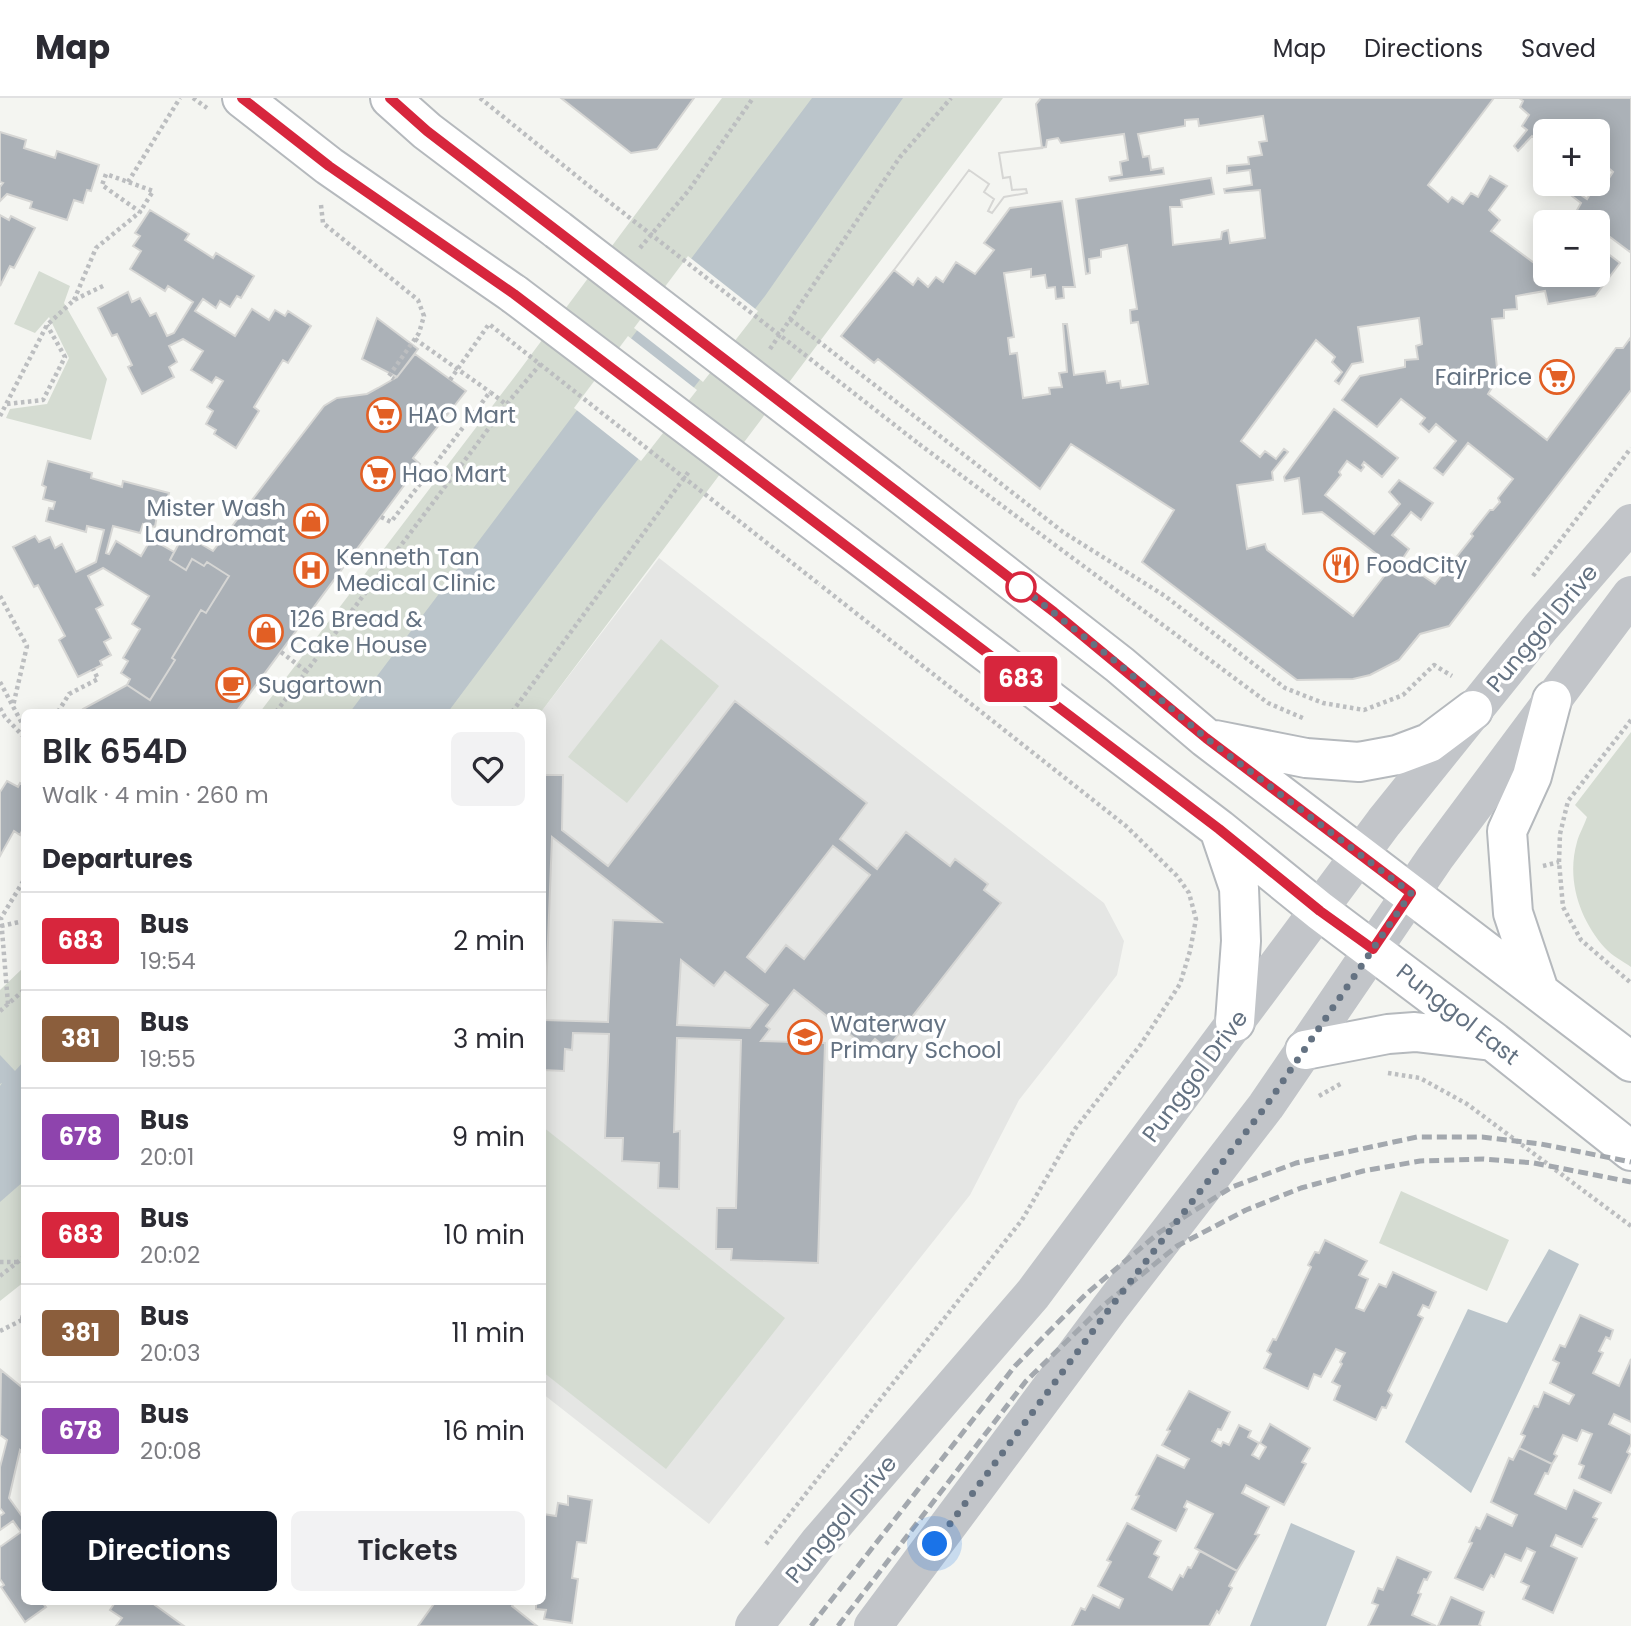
<!DOCTYPE html>
<html lang="en">
<head>
<meta charset="utf-8">
<style>
  body { margin:0; font-family:Poppins,sans-serif; background:#f2f2f3; color:#2b2b33; height:100vh; display:flex; flex-direction:column; font-size:26px; white-space:nowrap }
  * { box-sizing:border-box; margin:0 }
  p { font-size:23px; color:#7c7c81 }
  .icon { flex:none; width:38px; height:38px; fill:none; stroke:currentColor; stroke-width:2; stroke-linecap:round; stroke-linejoin:round }
  .map { position:relative; flex:1; overflow:hidden }
  .sheet { position:absolute; left:21px; top:611px; width:525px; height:896px; display:flex; flex-direction:column; background:#fff; border-radius:10px; box-shadow:0 4px 18px #0003 }
  .sheet>* { flex:none }
  .badge { padding:0 14px; border-radius:5px; font-size:24px; line-height:46px }
  .tools { position:absolute; left:1533px; top:21px; display:grid; gap:14px }
  .tools a { display:grid; place-items:center; width:77px; height:77px; border-radius:10px; background:#fff; box-shadow:0 4px 18px #0003; font-size:35px }
  .you { position:absolute; width:35px; height:35px; margin:-18px; border:5px solid #fff; border-radius:50%; background:#1a73e8; box-shadow:0 0 0 10px #1a73e833 }
  .map>.badge { position:absolute; translate:-50% -50%; box-shadow:0 0 0 4px #fff }
  h2 { padding:0 21px; font-size:26px; line-height:63px }
  .round { display:grid; place-items:center; flex:none; width:74px; height:74px; border-radius:10px; background:#f2f2f3 }
  .head { display:flex; align-items:center; justify-content:space-between; height:119px; padding:0 21px }
  h1 { font-size:33px; font-weight:600; line-height:52px }
  .button { display:flex; gap:14px; margin-top:auto; padding:14px 21px }
  .button a { flex:1; height:80px; border-radius:10px; background:#111827; color:#fff; font-size:28px; font-weight:600; line-height:80px; text-align:center }
  .button a+a { background:#f2f2f3; color:#2b2b33 }
  ul { padding:0; list-style:none }
  li { display:flex; align-items:center; gap:21px; height:98px; padding:0 21px; border-top:2px solid #e1e1e2 }
  li div { flex:1 }
  li b { display:block; font-size:26px }
  li em { font-style:normal }
  li .badge { min-width:77px; font-weight:700; text-align:center }
  header { display:flex; align-items:center; gap:42px; box-sizing:border-box; height:98px; padding:0 35px; background:#fff; border-bottom:2px solid #e1e1e2 }
  header strong { font-size:33px }
  nav { display:flex; gap:38px; margin-inline-start:auto; font-size:24px }
  .map>svg:first-child { display:block }
  .built { fill:#e5e6e4 }
  .green { fill:#d5dcd2 }
  .water { fill:#bbc5cb }
  .pier { fill:#f4f5f1 }
  .building { fill:#abb1b7; stroke:#d6d6d4; stroke-width:2; fill-rule:evenodd }
  .lines { fill:none; stroke-linecap:round; stroke-linejoin:round }
  .major-casing { stroke:#b5b9bd; stroke-width:42 }
  .path { stroke:#bcbec0; stroke-width:4.5; stroke-dasharray:3.5 3.5; stroke-linecap:butt }
  .minor { stroke:#c2c5c9; stroke-width:38 }
  .major { stroke:#fff; stroke-width:38 }
  .rail { stroke:#a3a8ae; stroke-width:5; stroke-dasharray:10 5; stroke-linecap:butt }
  .major-bridge-casing { stroke:#b5b9bd; stroke-width:42; stroke-linecap:butt }
  .path-bridge { stroke:#bcbec0; stroke-width:4.5; stroke-dasharray:3.5 3.5; stroke-linecap:butt }
  .major-bridge { stroke:#fff; stroke-width:38 }
  .line-casing { stroke:#fff; stroke-width:16 }
  .line { stroke:#d7263d; stroke-width:10 }
  .walk { stroke:#647282; stroke-width:7; stroke-dasharray:0 12.6 }
  .stop-dot { fill:#fff; stroke:#d7263d; stroke-width:3.5 }
  .labels { text-anchor:middle; dominant-baseline:central; stroke-width:7; stroke-linejoin:round; paint-order:stroke }
  .poi-label { font-size:23px; fill:#647282; stroke:#fff; text-anchor:start }
  .street-label { font-size:23px; fill:#647282; stroke:#fff }
</style>
</head>
<body>
<header>
<strong>Map</strong>
<nav><a>Map</a><a>Directions</a><a>Saved</a></nav>
</header>
<div class="map">
<svg width="1631" height="1528" viewBox="0 0 1631 1528">
  <rect width="100%" height="100%" fill="#f4f5f1"/>
  <!-- built -->
  <path class="built" d="M659 460 1104 805 1124 843 1117 877 1019 1002 970 1097 709 1426 543 1296 541 614Z"/>
  <!-- green -->
  <path class="green" d="M722 0H1003L541 614H260L519 273Z
    M39 173 70 188 64 205 107 281 91 342 6 320 10 311 47 306 69 260 49 219 35 235 14 226Z
    M661 541 719 588 627 705 568 659Z
    M1631 634V869C1623 863 1612 858 1605 850 1580 822 1566 782 1577 744 1579 736 1584 728 1587 719L1575 707Z
    M24 869V1184L0 1203V892Z
    M543 1029 785 1220 666 1371 543 1274Z
    M1401 1093 1509 1142 1487 1193 1379 1145Z"/>
  <!-- water -->
  <path class="water" d="M812 0H903L765 198 601 409 448 614H350Z
    M0 957 15 973 24 963V1083L0 1104V988L2 985 0 986Z
    M1549 1151 1579 1166 1471 1395 1405 1344 1468 1211 1507 1225Z
    M1291 1425 1355 1453 1326 1528H1250Z"/>
  <!-- pier -->
  <path class="pier" d="M688 158 758 213 703 284 634 230Z
    M628 238 697 292 641 363 574 310Z"/>
  <!-- building -->
  <path class="building" d="M561 0H694L657 51 631 55Z
    M1041 0H1631V292L1449 528 1420 536 1399 562 1370 577 1353 581 1297 582 1142 464 1174 412 1071 346 1040 391 878 261 874 265 841 238 894 172 969 72 989 86 984 94 994 101 988 113 992 115 1004 99 1027 95 1026 91 1012 92 1010 79 1003 80 999 55 1042 50 1036 6ZM1545 33H1598V86H1545ZM1545 124H1598V177H1545Z
    M1494 0H1519L1523 3 1520 9 1529 17 1522 28 1527 32 1514 48 1518 53 1532 38 1545 47V86H1598V61L1613 74 1600 94 1594 90 1587 101 1575 93 1572 98 1581 105 1576 114 1589 124H1557L1553 121 1551 124H1545V165L1541 170 1491 133 1500 122 1489 112 1507 88 1490 78 1478 99 1471 95 1463 106 1452 99 1448 104 1428 87Z
    M1263 18 1267 43 1259 44 1262 57 1248 59 1249 66 1227 68V75L1250 72 1252 87 1224 91 1225 95 1260 92 1265 140 1230 145 1228 132 1222 134 1221 141 1173 147 1170 109H1182L1181 102 1214 96 1211 80 1076 101 1086 176 1090 175 1089 161 1101 159V152L1127 147 1137 211 1130 212 1131 225 1138 224 1148 286 1121 290 1120 283 1107 285 1105 273 1074 277 1067 226H1063L1067 274 1059 275 1062 289 1049 290 1050 296 1023 300 1017 255 1010 256 1008 240 1014 239 1004 175 1031 171V179L1045 177 1047 190 1055 189 1056 201 1064 200 1063 189H1075L1062 103 1010 110 984 145 994 152 975 176 956 164 943 184 936 179 928 189 918 180 913 187 894 172 969 72 989 86 984 94 994 101 988 113 992 115 1004 99 1027 95 1026 91 1012 92 1010 79 1003 80 999 55 1046 49 1047 42 1058 40 1061 45 1124 36 1128 62 1120 64 1122 77 1109 79 1110 83 1164 76 1163 70 1151 72 1149 58 1143 59 1138 36 1185 28V22L1198 21 1199 28Z
    M0 34 26 42 24 50 55 60 57 53 99 67 91 93 87 92 83 105 74 102 67 122 30 110 32 104 7 96 0 103V89L3 85 0 84Z
    M150 112 189 136 185 142 213 160 216 155 254 178 241 200 237 198 230 209 220 203 216 210 203 201 195 213 235 238 252 211 269 222 275 212 285 218 288 213 311 228 288 265 283 262 254 309 259 313 236 350 214 336 216 332 206 326 213 313 207 309 223 283 216 279 212 285 191 272 203 253 183 241 169 248 177 264 169 269 174 279 142 296 128 269 132 267 117 236 112 238 98 210 128 194 132 204 140 200 150 218 156 215 167 238 174 235 193 204 168 188 165 193 130 171 141 153 133 148 140 138 135 135Z
    M0 117 9 122 11 118 35 130 14 170 10 168 0 188Z
    M1598 130 1630 154 1631 152V239L1623 250H1616L1547 342 1488 296 1498 280 1492 221 1504 220V212L1517 211 1516 198 1545 193 1548 206 1595 198 1620 165 1598 148Z
    M377 220 418 251 397 279 362 261Z
    M1419 220 1422 246 1416 248 1418 261 1405 262V269L1360 278 1342 302 1377 329 1401 301 1425 320 1420 326 1429 334 1436 326 1456 343 1434 370 1443 377 1468 345 1513 381 1498 400 1500 404 1493 412H1490L1471 436 1473 438 1435 486 1413 471 1410 472 1401 463 1409 451 1392 437 1411 414 1421 422 1433 405 1399 382 1389 394 1400 406 1374 436 1325 397 1341 377 1339 374 1347 363 1361 373 1364 369 1362 367 1364 364 1382 379 1398 360 1334 311 1284 379 1285 383 1299 380 1303 416 1322 414 1392 468 1353 518 1267 452 1265 446 1247 451 1237 387 1273 382 1272 374 1288 354 1284 351 1276 361 1265 353 1260 359 1241 343 1316 242 1335 259 1332 264 1342 274 1335 283 1339 286 1352 266 1363 264 1358 229Z
    M415 256 466 293 413 360 420 366 236 614H84L83 611 127 587 150 602 175 562 172 560 201 512 206 515 229 478 207 464 204 468 192 461 186 472 170 462 184 436 213 453 324 308 337 300 367 296 378 290 397 279Z
    M48 363 92 375 91 380 122 389 123 383 169 395 163 419 157 417 155 429 143 426 140 435 113 428 106 455 109 456 116 443 141 458 151 441 174 454 170 462 186 472 192 461 204 468 207 464 229 478 206 515 201 512 172 560 175 562 150 602 127 587 130 581 121 575 128 563 123 560 140 531 132 526 149 498 103 470 88 478 103 507 96 511 111 540 104 544 111 557 100 563 102 567 78 579 59 542 65 538 38 487 34 489 13 449 35 438 39 444 50 439 55 450 62 446 76 474 96 464 104 432 87 428 86 434 46 423 49 410 53 411 55 404 43 401 46 389 42 387Z
    M735 603 867 705 840 741 877 771 906 734 950 768 955 761 988 786 984 792 1001 805 887 951 875 941 867 950 794 892 766 928 770 931 761 943 825 945 818 1165 731 1162 732 1151H716L717 1110H736L741 942 677 940 674 1034 680 1033 679 1091 658 1090 659 1065 622 1063 623 1040H605L609 936 573 935 572 952 565 951 564 973 542 972 544 677H563L562 732 608 768ZM552 739 661 824 613 822 608 924 545 922ZM833 748 870 777 804 861 786 847 765 874 747 859ZM681 862 714 888 725 874 768 907 750 930 677 927Z
    M7 683 18 689 20 685 24 688V729L20 737 14 733 0 758V694Z
    M1325 1142 1367 1163 1359 1177 1368 1181 1356 1210 1364 1213 1379 1186 1386 1189 1393 1174 1436 1194 1429 1210 1423 1207 1418 1217 1423 1220 1388 1293 1392 1297 1386 1310 1382 1309 1376 1322 1334 1302 1340 1288 1332 1284 1342 1266 1340 1264 1345 1255 1336 1251 1321 1279 1314 1276 1308 1291 1264 1270 1271 1256 1267 1253 1273 1241 1276 1242 1311 1169 1308 1167 1315 1154 1319 1155Z
    M1580 1217 1613 1232 1610 1241 1606 1239 1599 1253 1603 1255 1593 1275 1619 1288 1631 1261V1324L1614 1316 1609 1326 1631 1337V1346L1627 1354 1630 1356 1611 1395 1579 1380 1584 1368 1579 1366 1592 1336 1582 1332 1577 1343 1563 1337 1554 1356 1557 1358 1552 1366 1519 1350 1525 1338 1521 1336 1534 1308 1538 1309 1544 1294 1569 1306 1574 1297 1550 1285 1559 1265 1553 1262 1560 1247 1565 1249Z
    M1 1272 24 1291V1356L20 1352 9 1400 24 1421V1503H41L46 1509 25 1524 1 1489 4 1487 0 1481V1449L21 1434 13 1423 0 1432V1418L4 1415 0 1410V1369L7 1342 0 1337Z
    M1189 1293 1230 1314 1221 1332 1218 1331 1212 1343 1221 1348 1223 1344 1229 1347 1239 1327 1251 1333 1248 1339 1259 1345 1252 1357 1259 1361 1266 1349 1260 1345 1270 1326 1310 1350 1302 1364 1306 1366 1284 1407 1246 1387 1242 1395 1269 1409 1255 1436 1259 1437 1237 1473 1195 1450 1213 1416 1187 1403 1184 1409 1187 1411 1176 1433 1132 1411 1139 1398 1136 1397 1157 1357 1184 1370 1189 1361 1162 1347 1170 1333 1167 1332Z
    M1519 1350 1552 1366 1548 1376 1545 1375 1535 1396 1566 1411 1574 1392 1601 1405 1593 1419 1597 1421 1582 1449 1556 1437 1551 1448 1577 1460 1553 1515 1523 1501 1529 1488 1521 1484 1535 1454 1527 1450 1521 1463 1505 1456 1494 1479 1491 1477 1483 1492 1455 1480 1472 1445 1469 1444 1476 1429 1480 1431 1487 1416 1512 1428 1517 1417 1491 1404 1509 1360 1513 1362Z
    M568 1398 592 1402 586 1445 577 1444 572 1480 578 1481 572 1525 544 1521 546 1512 536 1511V1503H542L543 1416 556 1418 558 1405 568 1407Z
    M1127 1425 1161 1443 1154 1456 1159 1459 1149 1479 1172 1492 1180 1477 1183 1479 1188 1469 1191 1470 1200 1453 1237 1473 1229 1488 1232 1490 1219 1515 1217 1513 1209 1528H1072L1081 1510 1085 1512 1093 1497 1119 1510 1123 1501 1098 1488 1111 1464 1107 1462Z
    M1397 1459 1431 1474 1427 1482 1424 1481 1418 1495 1421 1496 1412 1517 1436 1528H1368L1378 1507 1372 1505 1378 1490 1383 1492Z
    M1451 1499 1484 1514 1479 1527 1481 1528H1438Z
    M111 1503H158L155 1507 184 1528H116L122 1520 110 1512 114 1506Z
    M436 1503H516L512 1508 537 1528H418Z"/>
  <g class="lines">
    <!-- major casing -->
    <g class="major-casing">
      <path id="major" d="M242 0 329 68 514 196
        M390 0 427 33 558 132
        M888 386 1120 567 1206 640 1631 964
        M847 448 1219 731 1320 813 1494 944 1631 1053
        M1215 642 1306 660 1359 664 1397 657 1429 645 1473 612
        M1219 731 1239 790 1241 843 1235 924
        M1539 893 1513 815 1507 733 1532 678 1552 602
        M1305 952 1388 936 1415 934 1492 943"/>
    </g>
    <!-- path -->
    <path class="path" d="M193 0 207 10
      M480 0 589 88
      M128 84 180 0
      M321 107 323 125 418 202 424 218 419 235 389 278 394 281
      M640 150 689 92 753 0
      M74 202 96 150 140 114 102 87 106 76 153 93 140 114
      M790 221 1063 434 1165 498 1285 590 1323 605 1364 612 1403 597 1434 567 1452 578
      M415 241 490 294
      M770 251 900 59 951 0
      M7 306 43 302 65 259 47 227
      M0 318 47 227 74 202 105 187
      M919 346 1268 605 1305 621
      M381 419 391 424 490 294 507 307
      M1533 478 1631 350
      M0 498 27 548 13 608
      M281 554 306 573
      M0 584 24 629
      M0 610 5 619 24 639
      M58 614 69 596 98 581 93 571
      M276 614 510 302 543 263
      M512 614 690 372
      M1631 622 1568 703 1560 736 1559 764 1563 809 1581 842 1631 885
      M1543 768 1559 764
      M1 828 24 823
      M8 906 1 820 24 782
      M0 913 24 892
      M1388 975 1420 980 1467 1006 1631 1128
      M1319 998 1342 985
      M0 1164H18
      M0 1178 24 1159
      M22 1221 24 1213
      M0 1233 24 1221
      M766 1446 1022 1122 1075 1031 1141 946 1180 886 1190 853 1196 821 1189 795 1177 778 1126 728 819 486"/>
    <!-- minor -->
    <path class="minor" d="M754 1528 819 1444 1033 1196 1384 724 1540 530 1631 425
      M873 1528 1110 1210 1266 1008 1435 760 1631 497"/>
    <!-- major -->
    <use href="#major" class="major"/>
    <!-- rail -->
    <path class="rail" d="M811 1528 1015 1268 1086 1196 1160 1134 1232 1089 1296 1065 1417 1039H1482L1541 1046 1631 1064
      M838 1528 1026 1283 1104 1207 1177 1148 1246 1112 1301 1090 1363 1073 1420 1063 1484 1061 1534 1065 1631 1084"/>
    <!-- major-bridge casing -->
    <g class="major-bridge-casing">
      <path id="major-bridge" d="M558 132 888 386
        M514 196 847 448"/>
    </g>
    <!-- path-bridge -->
    <path class="path-bridge" d="M589 88 919 346
      M450 282 489 226 819 486"/>
    <!-- major-bridge -->
    <use href="#major-bridge" class="major-bridge"/>
  </g>
  <g class="lines">
    <!-- line casing -->
    <g class="line-casing">
      <path id="line" d="M242 0 329 68 514 196 1219 731 1320 813 1373 851 1411 795 1206 640 1054 514 427 33 390 0"/>
    </g>
    <!-- line -->
    <use href="#line" class="line"/>
    <!-- walk -->
    <path class="walk" d="M935 1446 1110 1210 1266 1008 1411 795 1206 640 1120 567 1012 482 1021 489"/>
  </g>
  <!-- icons -->
  <defs>
    <g id="supermarket-ring" transform="scale(1.75)"><circle r="9.5" fill="#fff" stroke="#e25f24" stroke-width="1.5"/><path d="M-6-5.5h2.5l.6 2H6L4.5 2H-2.5L-4.4-4H-6ZM-1.5 3.2a1.3 1.3 0 1 0 .1 0ZM3 3.2a1.3 1.3 0 1 0 .1 0Z" fill="#e25f24"/></g>
    <g id="shop-ring" transform="scale(1.75)"><circle r="9.5" fill="#fff" stroke="#e25f24" stroke-width="1.5"/><path d="M-5-2.5h2.3a2.7 3.5 0 0 1 5.4 0H5L5.5 6h-11ZM-1.5-2.5h3a1.5 2.3 0 0 0-3 0Z" fill="#e25f24"/></g>
    <g id="restaurant-ring" transform="scale(1.75)"><circle r="9.5" fill="#fff" stroke="#e25f24" stroke-width="1.5"/><path d="M-5-6h1v4h1v-4h1v4h1v-4h1v5L-1.5 .5V6h-2V.5L-5-1ZM5-6V6H3V1.5H1.5Q1.5-4 5-6Z" fill="#e25f24"/></g>
    <g id="hospital-ring" transform="scale(1.75)"><circle r="9.5" fill="#fff" stroke="#e25f24" stroke-width="1.5"/><path d="M-5-5h3v3.5h4V-5h3V5h-3V1.5h-4V5h-3Z" fill="#e25f24"/></g>
    <g id="cafe-ring" transform="scale(1.75)"><circle r="9.5" fill="#fff" stroke="#e25f24" stroke-width="1.5"/><path d="M-5.5-4.5H6V0H3Q3 3.5 0 3.5H-2.5Q-5.5 3.5-5.5 0ZM3-3.2v2h1.7v-2ZM-6 4.5H4V6H-6Z" fill="#e25f24"/></g>
    <g id="school-ring" transform="scale(1.75)"><circle r="9.5" fill="#fff" stroke="#e25f24" stroke-width="1.5"/><path d="M0-5L7-2L0 1L-7-2ZM-4 1L0 2.5L4 1V4Q0 6-4 4Z" fill="#e25f24"/></g>
  </defs>
  <g fill-rule="evenodd">
    <use href="#supermarket-ring" x="1557" y="279"/>
    <use href="#supermarket-ring" x="384" y="317"/>
    <use href="#supermarket-ring" x="378" y="376"/>
    <use href="#shop-ring" x="311" y="423"/>
    <use href="#restaurant-ring" x="1341" y="467"/>
    <use href="#hospital-ring" x="311" y="472"/>
    <use href="#shop-ring" x="266" y="534"/>
    <use href="#cafe-ring" x="233" y="587"/>
    <use href="#school-ring" x="805" y="939"/>
  </g>
  <!-- markers -->
  <circle class="stop-dot" cx="1021" cy="489" r="14"/>
  <g class="labels">
    <!-- poi labels -->
    <g class="poi-label">
      <text x="1532" y="279" text-anchor="end">FairPrice</text>
      <text x="408" y="317">HAO Mart</text>
      <text x="402" y="376">Hao Mart</text>
      <text x="286" y="410" text-anchor="end">Mister Wash<tspan x="286" dy="26">Laundromat</tspan></text>
      <text x="336" y="459">Kenneth Tan<tspan x="336" dy="26">Medical Clinic</tspan></text>
      <text x="1366" y="467">FoodCity</text>
      <text x="290" y="521">126 Bread &amp;<tspan x="290" dy="26">Cake House</tspan></text>
      <text x="258" y="587">Sugartown</text>
      <text x="830" y="926">Waterway<tspan x="830" dy="26">Primary School</tspan></text>
    </g>
    <!-- street labels -->
    <g class="street-label">
      <text transform="translate(1542 530) rotate(-50)">Punggol Drive</text>
      <text transform="translate(1458 916) rotate(38)">Punggol East</text>
      <text transform="translate(1195 978) rotate(-53)">Punggol Drive</text>
      <text transform="translate(841 1421) rotate(-50)">Punggol Drive</text>
    </g>
  </g>
</svg>
<div class="tools">
<a>+</a>
<a>−</a>
</div>
<div class="you" style="left:935px;top:1446px"></div>
<b class="badge" style="left:1021px;top:581px;background:#d7263d;color:#fff">683</b>
<section class="sheet">
<div class="head"><div><h1>Blk 654D</h1><p>Walk · 4 min · 260 m</p></div><a class="round"><svg class="icon" aria-label="heart" viewBox="0 0 24 24"><path d="M12 20l-8-8c-3-5 5-10 8-4 3-6 11-1 8 4z"/></svg></a></div>
<h2>Departures</h2>
<ul>
<li><span class="badge" style="background:#d7263d;color:#fff">683</span><div><b>Bus</b><p>19:54</p></div><em>2 min</em></li>
<li><span class="badge" style="background:#8b5e3c;color:#fff">381</span><div><b>Bus</b><p>19:55</p></div><em>3 min</em></li>
<li><span class="badge" style="background:#8e44ad;color:#fff">678</span><div><b>Bus</b><p>20:01</p></div><em>9 min</em></li>
<li><span class="badge" style="background:#d7263d;color:#fff">683</span><div><b>Bus</b><p>20:02</p></div><em>10 min</em></li>
<li><span class="badge" style="background:#8b5e3c;color:#fff">381</span><div><b>Bus</b><p>20:03</p></div><em>11 min</em></li>
<li><span class="badge" style="background:#8e44ad;color:#fff">678</span><div><b>Bus</b><p>20:08</p></div><em>16 min</em></li>
</ul>
<div class="button"><a>Directions</a><a>Tickets</a></div>
</section>
</div>
</body>
</html>
